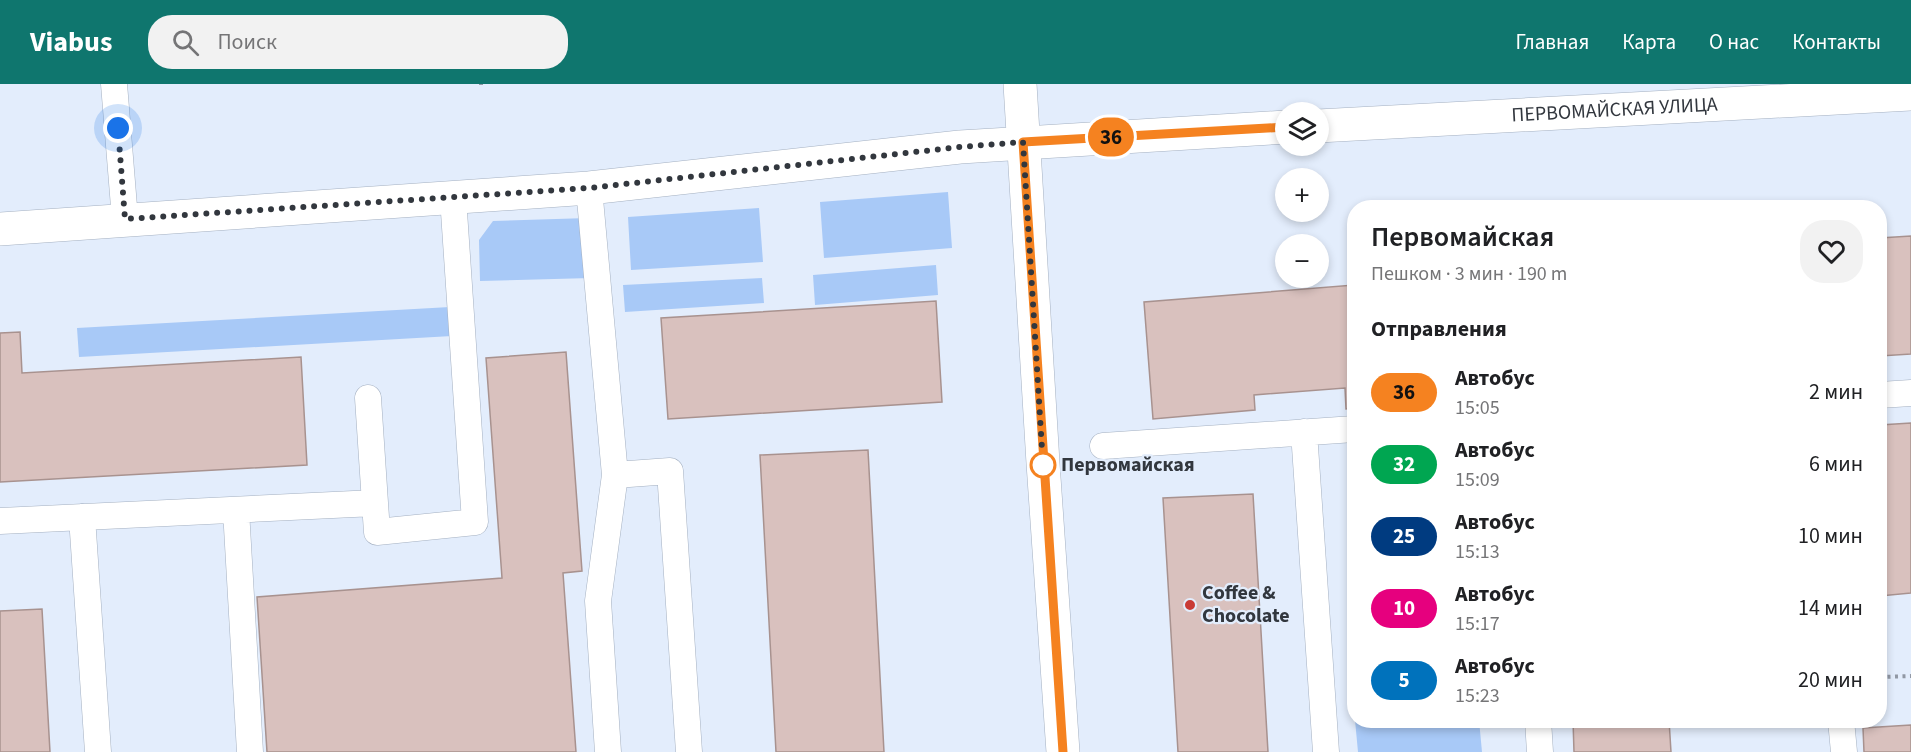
<!DOCTYPE html>
<html lang="ru">
<head>
<meta charset="utf-8">
<style>
  body { margin:0; font-family:"Source Sans 3",sans-serif; background:#f2f2f2; color:#202124; height:100vh; display:flex; flex-direction:column; font-size:22px; white-space:nowrap }
  * { box-sizing:border-box; margin:0 }
  p { font-size:20px; color:#757577 }
  .icon { flex:none; width:33px; height:33px; fill:none; stroke:currentColor; stroke-width:2; stroke-linecap:round; stroke-linejoin:round }
  .map { position:relative; flex:1; overflow:hidden }
  .drawer { position:absolute; left:1347px; top:116px; width:540px; height:528px; display:flex; flex-direction:column; background:#fff; border-radius:24px; box-shadow:0 3px 9px #0003 }
  .drawer>* { flex:none }
  .badge { padding:0 12px; border-radius:20px; font-size:21px; line-height:39px }
  .tools { position:absolute; left:1275px; top:18px; display:grid; gap:12px }
  .tools a { display:grid; place-items:center; width:54px; height:54px; border-radius:50%; background:#fff; box-shadow:0 3px 9px #0003; font-size:30px }
  .you { position:absolute; width:30px; height:30px; margin:-15px; border:4px solid #fff; border-radius:50%; background:#1a73e8; box-shadow:0 0 0 9px #1a73e833 }
  .map>.badge { position:absolute; translate:-50% -50%; box-shadow:0 0 0 3px #fff }
  h2 { padding:0 24px; font-size:22px; line-height:54px }
  .round { display:grid; place-items:center; flex:none; width:63px; height:63px; border-radius:24px; background:#f2f2f2 }
  .overview { display:flex; align-items:center; justify-content:space-between; height:102px; padding:0 24px }
  h1 { font-size:28px; font-weight:600; line-height:45px }
  ul { padding:0; list-style:none }
  li { display:flex; align-items:center; gap:18px; height:72px; padding:0 24px }
  li div { flex:1 }
  li b { display:block; font-size:22px }
  li em { font-style:normal }
  li .badge { min-width:66px; font-weight:700; text-align:center }
  header { display:flex; align-items:center; gap:36px; box-sizing:border-box; height:84px; padding:0 30px; background:#0f766e; color:#fff }
  header strong { font-size:28px }
  nav { display:flex; gap:33px; margin-inline-start:auto; font-size:21px }
  .search { width:420px; height:54px; background:#f2f2f2; display:flex; align-items:center; gap:15px; box-sizing:border-box; padding:0 21px; border-radius:24px; color:#757577; font-size:22px }
  .map>svg:first-child { display:block }
  .green { fill:#a8c9f7 }
  .building { fill:#d9c1be; stroke:#a8928f; stroke-width:1.5 }
  .lines { fill:none; stroke-linecap:round; stroke-linejoin:round }
  .lane-casing { stroke:#a4b0c1; stroke-width:27 }
  .street-casing { stroke:#a4b0c1; stroke-width:34 }
  .path { stroke:#9198a4; stroke-width:4; stroke-dasharray:3 4.5; stroke-linecap:butt }
  .lane { stroke:#fff; stroke-width:26 }
  .street { stroke:#fff; stroke-width:33 }
  .line-casing { stroke:#fff; stroke-width:14 }
  .line { stroke:#f58220; stroke-width:9 }
  .walk { stroke:#32373e; stroke-width:6; stroke-dasharray:0 10.8 }
  .stop-dot { fill:#fff; stroke:#f58220; stroke-width:3 }
  .poi-dot { fill:#c93b36; stroke:#e3edfc; stroke-width:2 }
  .labels { text-anchor:middle; dominant-baseline:central; stroke-width:4.5; stroke-linejoin:round; paint-order:stroke }
  .street-label { font-size:20px; fill:#32373e; stroke:#e3edfc }
  .stop-label { font-size:20px; font-weight:bold; fill:#32373e; stroke:#e3edfc; text-anchor:start }
  .poi-label { font-size:20px; font-weight:bold; fill:#32373e; stroke:#e3edfc; text-anchor:start }
</style>
</head>
<body>
<header>
<strong>Viabus</strong>
<div class="search"><svg class="icon" aria-label="search" viewBox="0 0 24 24"><circle cx="10" cy="10" r="6"/><path d="M15 15l6 6"/></svg>Поиск</div>
<nav><a>Главная</a><a>Карта</a><a>О нас</a><a>Контакты</a></nav>
</header>
<div class="map">
<svg width="1911" height="668" viewBox="0 0 1911 668">
  <rect width="100%" height="100%" fill="#e3edfc"/>
  <!-- green -->
  <path class="green" d="M948 108 952 164 824 174 820 118Z
    M759 124 763 178 631 186 628 133Z
    M588 134 591 194 480 197 479 156 493 137Z
    M936 181 938 211 815 221 813 191Z
    M762 194 764 219 625 228 623 201Z
    M450 223 452 252 79 273 77 244Z
    M1355 636H1479L1482 668H1358Z"/>
  <!-- building -->
  <path class="building" d="M1911 152V270L1880 272V154Z
    M1354 201V324L1346 325 1345 304 1254 311 1255 326 1153 335 1144 218Z
    M936 217 942 318 668 335 661 234Z
    M20 248 22 289 301 273 307 381 0 398V249Z
    M566 268 582 487 563 489 576 668H267L257 513 502 494 486 274Z
    M1911 339V509L1880 512V341Z
    M868 366 884 668H776L760 371Z
    M1253 410 1268 668H1178L1163 414Z
    M42 525 50 668H0V527Z
    M1573 636H1669L1671 668H1574Z
    M1911 641V668H1864L1863 644Z"/>
  <g class="lines">
    <!-- lane casing -->
    <g class="lane-casing">
      <path id="lane" d="M114 0 125 135
        M589 104 615 391 670 387 689 668
        M1880 311 1911 309
        M1304 348 1326 668
        M1103 362 1354 345
        M375 419 377 448 475 438 453 113
        M236 426 250 668
        M82 433 98 668
        M0 437 375 419 368 314
        M1538 636 1540 668
        M1841 636 1844 668
        M608 668 598 517 615 391"/>
    </g>
    <!-- street casing -->
    <g class="street-casing">
      <g id="street">
        <path d="M1020 0 1043 379 1063 668"/>
        <path id="s1" d="M1318 42 1911 10"/>
        <path d="M0 145 589 104 960 63 1286 43"/>
      </g>
    </g>
    <!-- path -->
    <path class="path" d="M481 0V1
      M1880 593 1911 592"/>
    <!-- lane -->
    <use href="#lane" class="lane"/>
    <!-- street -->
    <use href="#street" class="street"/>
  </g>
  <g class="lines">
    <!-- line casing -->
    <g class="line-casing">
      <path id="line" d="M1063 668 1023 58 1286 43"/>
    </g>
    <!-- line -->
    <use href="#line" class="line"/>
    <!-- walk -->
    <path class="walk" d="M118 44 125 135 589 104 960 63 1023 58 1043 381"/>
  </g>
  <!-- markers -->
  <circle class="stop-dot" cx="1043" cy="381" r="12"/>
  <circle class="poi-dot" cx="1190" cy="521" r="6"/>
  <g class="labels">
    <!-- street labels -->
    <g class="street-label">
      <text stroke="none"><textPath href="#s1" startOffset="297">ПЕРВОМАЙСКАЯ УЛИЦА</textPath></text>
    </g>
    <!-- stop labels -->
    <g class="stop-label">
      <text x="1061" y="381">Первомайская</text>
    </g>
    <!-- poi labels -->
    <g class="poi-label">
      <text x="1202" y="509">Coffee &amp;<tspan x="1202" dy="23">Chocolate</tspan></text>
    </g>
  </g>
</svg>
<div class="tools">
<a><svg class="icon" aria-label="layers" viewBox="0 0 24 24"><path d="M12 4l9 5-9 5-9-5zM3 14l9 5 9-5"/></svg></a>
<a>+</a>
<a>−</a>
</div>
<div class="you" style="left:118px;top:44px"></div>
<b class="badge" style="left:1111px;top:53px;background:#f58220;color:#111">36</b>
<section class="drawer">
<div class="overview"><div><h1>Первомайская</h1><p>Пешком · 3 мин · 190 m</p></div><a class="round"><svg class="icon" aria-label="heart" viewBox="0 0 24 24"><path d="M12 20l-8-8c-3-5 5-10 8-4 3-6 11-1 8 4z"/></svg></a></div>
<h2>Отправления</h2>
<ul>
<li><span class="badge" style="background:#f58220;color:#111">36</span><div><b>Автобус</b><p>15:05</p></div><em>2 мин</em></li>
<li><span class="badge" style="background:#00a651;color:#fff">32</span><div><b>Автобус</b><p>15:09</p></div><em>6 мин</em></li>
<li><span class="badge" style="background:#003b80;color:#fff">25</span><div><b>Автобус</b><p>15:13</p></div><em>10 мин</em></li>
<li><span class="badge" style="background:#e6007e;color:#fff">10</span><div><b>Автобус</b><p>15:17</p></div><em>14 мин</em></li>
<li><span class="badge" style="background:#0072bc;color:#fff">5</span><div><b>Автобус</b><p>15:23</p></div><em>20 мин</em></li>
</ul>
</section>
</div>
</body>
</html>
